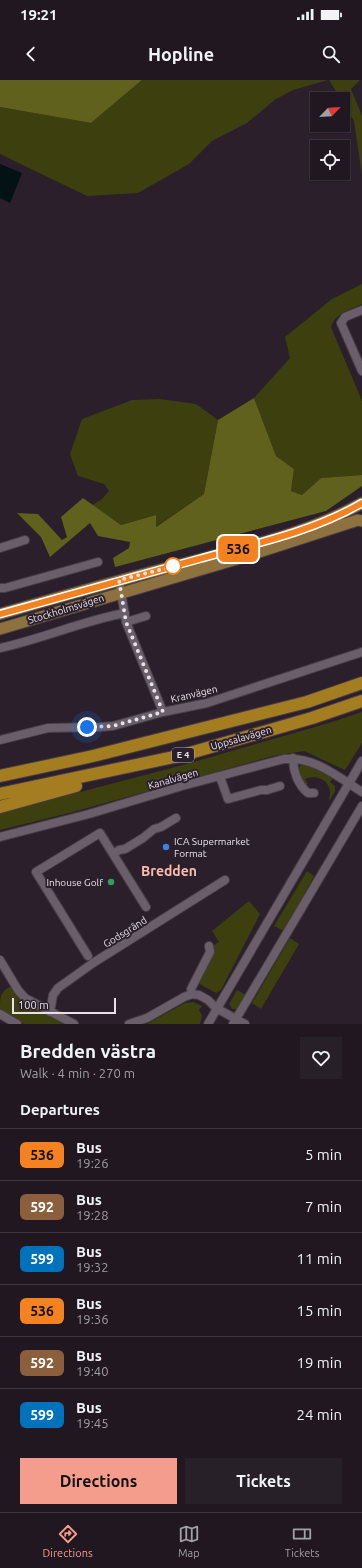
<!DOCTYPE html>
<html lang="en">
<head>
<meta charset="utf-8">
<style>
  body { margin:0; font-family:Ubuntu,sans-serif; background:#282029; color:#f1f3f6; height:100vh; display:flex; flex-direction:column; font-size:15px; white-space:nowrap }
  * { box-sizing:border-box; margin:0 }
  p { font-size:13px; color:#a29fa5 }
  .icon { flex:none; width:22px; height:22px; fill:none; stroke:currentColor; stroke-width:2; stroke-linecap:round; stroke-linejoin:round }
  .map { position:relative; height:944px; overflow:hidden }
  .drawer { display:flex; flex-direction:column; background:#201720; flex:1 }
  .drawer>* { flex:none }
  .badge { padding:0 8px; border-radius:6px; font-size:14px; line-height:26px }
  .needle { width:26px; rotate:65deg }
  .controls { position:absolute; left:310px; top:12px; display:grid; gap:8px }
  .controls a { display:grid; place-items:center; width:40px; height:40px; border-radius:0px; background:#201720; box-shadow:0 1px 3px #0004,0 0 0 1px #3d363e; font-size:20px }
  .scale { position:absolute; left:12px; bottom:10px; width:104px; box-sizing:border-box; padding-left:4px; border:2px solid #e9e1e8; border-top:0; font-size:11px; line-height:14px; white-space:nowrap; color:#e9e1e8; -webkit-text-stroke:3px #2a1f2a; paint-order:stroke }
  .you { position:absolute; width:20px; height:20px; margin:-10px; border:3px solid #fff; border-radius:50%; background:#1a73e8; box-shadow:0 0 0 6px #1a73e833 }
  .map>.badge { position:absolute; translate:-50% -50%; box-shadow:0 0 0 2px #fff }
  h2 { padding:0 20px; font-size:15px; line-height:36px }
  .round { display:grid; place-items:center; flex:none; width:42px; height:42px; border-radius:0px; background:#282029 }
  .headline { display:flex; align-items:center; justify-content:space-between; height:68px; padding:0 20px }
  h1 { font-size:19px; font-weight:700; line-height:30px }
  .action { display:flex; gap:8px; margin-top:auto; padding:8px 20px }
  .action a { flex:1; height:46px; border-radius:0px; background:#f49d8c; color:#111; font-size:16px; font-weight:700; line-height:46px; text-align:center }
  .action a+a { background:#282029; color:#f1f3f6 }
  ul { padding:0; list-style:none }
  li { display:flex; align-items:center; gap:12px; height:52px; padding:0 20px; border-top:1px solid #3d363e }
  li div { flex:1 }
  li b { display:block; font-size:15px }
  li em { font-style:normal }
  li .badge { min-width:44px; font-weight:700; text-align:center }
  .status { display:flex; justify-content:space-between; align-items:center; height:28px; padding:0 20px; background:#201720; direction:ltr }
  .status svg { height:11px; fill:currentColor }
  header { display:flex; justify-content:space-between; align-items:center; height:52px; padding:0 20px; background:#201720; font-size:18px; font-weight:700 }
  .dock { display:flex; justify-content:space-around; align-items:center; height:56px; border-top:1px solid #3d363e; background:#201720; font-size:11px; color:#a29fa5 }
  .dock a { display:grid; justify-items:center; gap:2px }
  .dock .selected { color:#f49d8c }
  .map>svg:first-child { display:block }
  .green { fill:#3d3f0f }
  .forest { fill:#5f611c }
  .water { fill:#031214 }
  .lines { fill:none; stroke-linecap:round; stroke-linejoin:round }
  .minor-casing { stroke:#463d45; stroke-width:10 }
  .major-casing { stroke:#463d45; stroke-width:13 }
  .highway-casing { stroke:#463d45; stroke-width:14 }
  .minor { stroke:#6a5e6a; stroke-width:8 }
  .major { stroke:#8d713e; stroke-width:11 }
  .highway { stroke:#a47d21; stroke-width:12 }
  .line-casing { stroke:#fff; stroke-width:9 }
  .line { stroke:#f58220; stroke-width:6 }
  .walk { stroke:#e9e1e8; stroke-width:4; stroke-dasharray:0 7.2 }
  .stop-dot { fill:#fff; stroke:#f58220; stroke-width:2 }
  .shop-dot { fill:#3f7fe0; stroke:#2a1f2a; stroke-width:1.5 }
  .leisure-dot { fill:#2e9e5b; stroke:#2a1f2a; stroke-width:1.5 }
  .labels { text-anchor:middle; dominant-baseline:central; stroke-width:4; stroke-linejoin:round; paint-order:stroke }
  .shield { fill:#2a1f2a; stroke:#b0a7af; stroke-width:1 }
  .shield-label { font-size:9px; font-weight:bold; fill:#e9e1e8 }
  .street-label { font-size:10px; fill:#e9e1e8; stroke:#2a1f2a }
  .poi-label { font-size:10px; fill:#e9e1e8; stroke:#2a1f2a; text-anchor:start }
  .district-label { font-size:14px; font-weight:bold; fill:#fdbbad; stroke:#2a1f2a }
</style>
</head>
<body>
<div class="status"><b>19:21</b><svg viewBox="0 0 49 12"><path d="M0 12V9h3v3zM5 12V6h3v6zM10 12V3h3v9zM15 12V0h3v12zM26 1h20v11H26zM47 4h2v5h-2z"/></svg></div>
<header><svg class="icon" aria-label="back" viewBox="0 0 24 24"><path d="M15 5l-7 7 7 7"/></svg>Hopline<svg class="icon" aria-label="search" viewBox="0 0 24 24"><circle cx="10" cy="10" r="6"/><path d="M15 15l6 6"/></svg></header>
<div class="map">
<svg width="362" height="944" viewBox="0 0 362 944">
  <rect width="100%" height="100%" fill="#2a1f2a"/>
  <!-- green -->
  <path class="green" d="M142 0H328L293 10 276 19 247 43 212 61 189 84 138 113 87 116 0 74V27L91 43Z
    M329 0H360L351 9 362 36V95L354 41 343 23V19H341Z
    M362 204V224C350 230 335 233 331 247L362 321V395L321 398 302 415 291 411 294 389 276 376 254 318 290 278 285 257 332 219Z
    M160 319 196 324 218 340 204 414 155 447 156 435 121 445 92 425 102 419 109 411 104 404 78 396 70 374 82 339 132 320Z
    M362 632V663L345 690 304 671 273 676 73 732 0 750V733L183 685 332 642Z
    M302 685C312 684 324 693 333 698L330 702 335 706V711L330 720 329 719C334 703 319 693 305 699L308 704 306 705 298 691 299 687Z
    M307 791 314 796 284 851 274 846Z
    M249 821 260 834 221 910 216 913 198 903 214 871V865L219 862 212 851Z
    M290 858 299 864 261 929 252 923Z
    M12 906 20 920 64 944H24L0 931C0 917 0 911 12 906Z
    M237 910 246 915 239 929H232L229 924Z
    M193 922 202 926 199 930 202 936 200 944H147L185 923Z"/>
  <!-- forest -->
  <path class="forest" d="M0 0H142L91 43 0 27Z
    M254 318 276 376 294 389 291 411 302 415 321 398 362 395V406L326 431 115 487 113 478 129 468 130 462 98 456 90 443 50 477 41 457 17 433 38 434 62 460 67 457 61 437 83 418 121 445 156 435V447L204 414 218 340Z"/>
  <!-- water -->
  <path class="water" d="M0 84 22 93 10 123 0 118Z"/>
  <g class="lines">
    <!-- minor casing -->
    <g class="minor-casing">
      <path id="minor" d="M362 230 345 237 341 243 362 291
        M0 468 25 460
        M119 500 126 542 163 632 207 623 362 572
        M0 508H5L98 482
        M126 542 146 536
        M0 568C42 559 82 541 125 533
        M0 660 48 648 100 647 113 646 163 632
        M293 678C293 691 298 705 308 713H314
        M220 697 228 719 261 710H267L280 706
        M0 757 89 734 182 706 284 679C314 676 338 697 362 712
        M114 774 119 770 125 769 143 758 154 749 161 747 176 738
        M88 876 36 792 100 753 146 827
        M0 880 18 910 25 918 74 944
        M192 914 191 909 210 872 209 866
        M50 932 53 915 58 908 93 883 225 800
        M0 934 17 944
        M129 944 147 938 184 917 192 914 199 915 208 920 216 928 245 944
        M208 944 362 681
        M233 944 362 726"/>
    </g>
    <!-- major casing -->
    <g class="major-casing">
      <path id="major" d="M0 534C63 516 127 498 190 482 248 466 309 453 362 423
        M0 549 247 476 358 440 362 441"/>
    </g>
    <!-- highway casing -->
    <g class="highway-casing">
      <path id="highway" d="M0 696 93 676 307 622 362 603
        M0 714 183 675 312 638 362 621
        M0 727 76 706"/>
    </g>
    <!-- minor -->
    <use href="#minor" class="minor"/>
    <!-- major -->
    <use href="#major" class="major"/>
    <!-- highway -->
    <use href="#highway" class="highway"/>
  </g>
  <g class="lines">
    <!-- line casing -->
    <g class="line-casing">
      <path id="line" d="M0 534C66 516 132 497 199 479 254 464 312 452 362 423"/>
    </g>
    <!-- line -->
    <use href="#line" class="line"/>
    <!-- walk -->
    <path class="walk" d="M87 647 113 646 163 632 126 542 119 500 175 486H173"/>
  </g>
  <!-- markers -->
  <circle class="stop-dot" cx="173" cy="486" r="8"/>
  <circle class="shop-dot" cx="166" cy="767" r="4"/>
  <circle class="leisure-dot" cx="111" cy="802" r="4"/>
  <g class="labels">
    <!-- shield labels -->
    <rect class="shield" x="172" y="668" width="22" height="14" rx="3"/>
    <g class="shield-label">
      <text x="183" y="675">E 4</text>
    </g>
    <!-- street labels -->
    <g class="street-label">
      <text transform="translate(66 529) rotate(-17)">Stockholmsvägen</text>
      <text transform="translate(194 614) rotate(-13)">Kranvägen</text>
      <text transform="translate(241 658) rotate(-16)">Uppsalavägen</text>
      <text transform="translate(173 699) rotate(-16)">Kanalvägen</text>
      <text transform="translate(125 852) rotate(-32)">Godsgränd</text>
    </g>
    <!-- poi labels -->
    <g class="poi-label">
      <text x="174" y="761">ICA Supermarket<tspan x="174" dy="12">Format</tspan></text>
      <text x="103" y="802" text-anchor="end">Inhouse Golf</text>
    </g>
    <!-- district labels -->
    <g class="district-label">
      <text x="169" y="791">Bredden</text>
    </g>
  </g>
</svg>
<div class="controls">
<a><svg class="needle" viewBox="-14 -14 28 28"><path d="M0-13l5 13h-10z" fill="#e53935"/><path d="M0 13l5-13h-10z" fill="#a29fa5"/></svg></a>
<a><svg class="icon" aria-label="locate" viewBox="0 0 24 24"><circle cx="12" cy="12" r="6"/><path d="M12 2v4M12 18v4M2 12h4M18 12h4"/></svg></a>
</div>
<div class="scale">100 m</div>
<div class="you" style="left:87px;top:647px"></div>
<b class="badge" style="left:238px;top:469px;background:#f58220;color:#111">536</b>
</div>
<section class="drawer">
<div class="headline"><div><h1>Bredden västra</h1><p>Walk · 4 min · 270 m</p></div><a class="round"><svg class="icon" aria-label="heart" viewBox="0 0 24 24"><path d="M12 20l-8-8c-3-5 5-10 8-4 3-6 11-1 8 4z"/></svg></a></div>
<h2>Departures</h2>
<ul>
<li><span class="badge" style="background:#f58220;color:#111">536</span><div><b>Bus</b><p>19:26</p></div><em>5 min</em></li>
<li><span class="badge" style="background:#8b5e3c;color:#fff">592</span><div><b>Bus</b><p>19:28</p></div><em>7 min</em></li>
<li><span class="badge" style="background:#0072bc;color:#fff">599</span><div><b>Bus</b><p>19:32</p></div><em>11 min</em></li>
<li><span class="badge" style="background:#f58220;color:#111">536</span><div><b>Bus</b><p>19:36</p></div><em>15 min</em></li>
<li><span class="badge" style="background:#8b5e3c;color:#fff">592</span><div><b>Bus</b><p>19:40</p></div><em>19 min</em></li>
<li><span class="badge" style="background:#0072bc;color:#fff">599</span><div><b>Bus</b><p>19:45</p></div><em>24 min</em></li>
</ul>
<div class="action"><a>Directions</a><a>Tickets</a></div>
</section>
<nav class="dock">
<a class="selected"><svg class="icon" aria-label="directions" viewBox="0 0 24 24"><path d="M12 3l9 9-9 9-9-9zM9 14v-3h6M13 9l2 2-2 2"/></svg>Directions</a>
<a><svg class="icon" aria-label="map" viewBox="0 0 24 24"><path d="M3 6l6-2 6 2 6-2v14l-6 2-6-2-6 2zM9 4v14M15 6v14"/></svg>Map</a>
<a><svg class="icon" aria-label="tickets" viewBox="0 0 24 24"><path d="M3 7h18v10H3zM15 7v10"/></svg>Tickets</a>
</nav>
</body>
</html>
